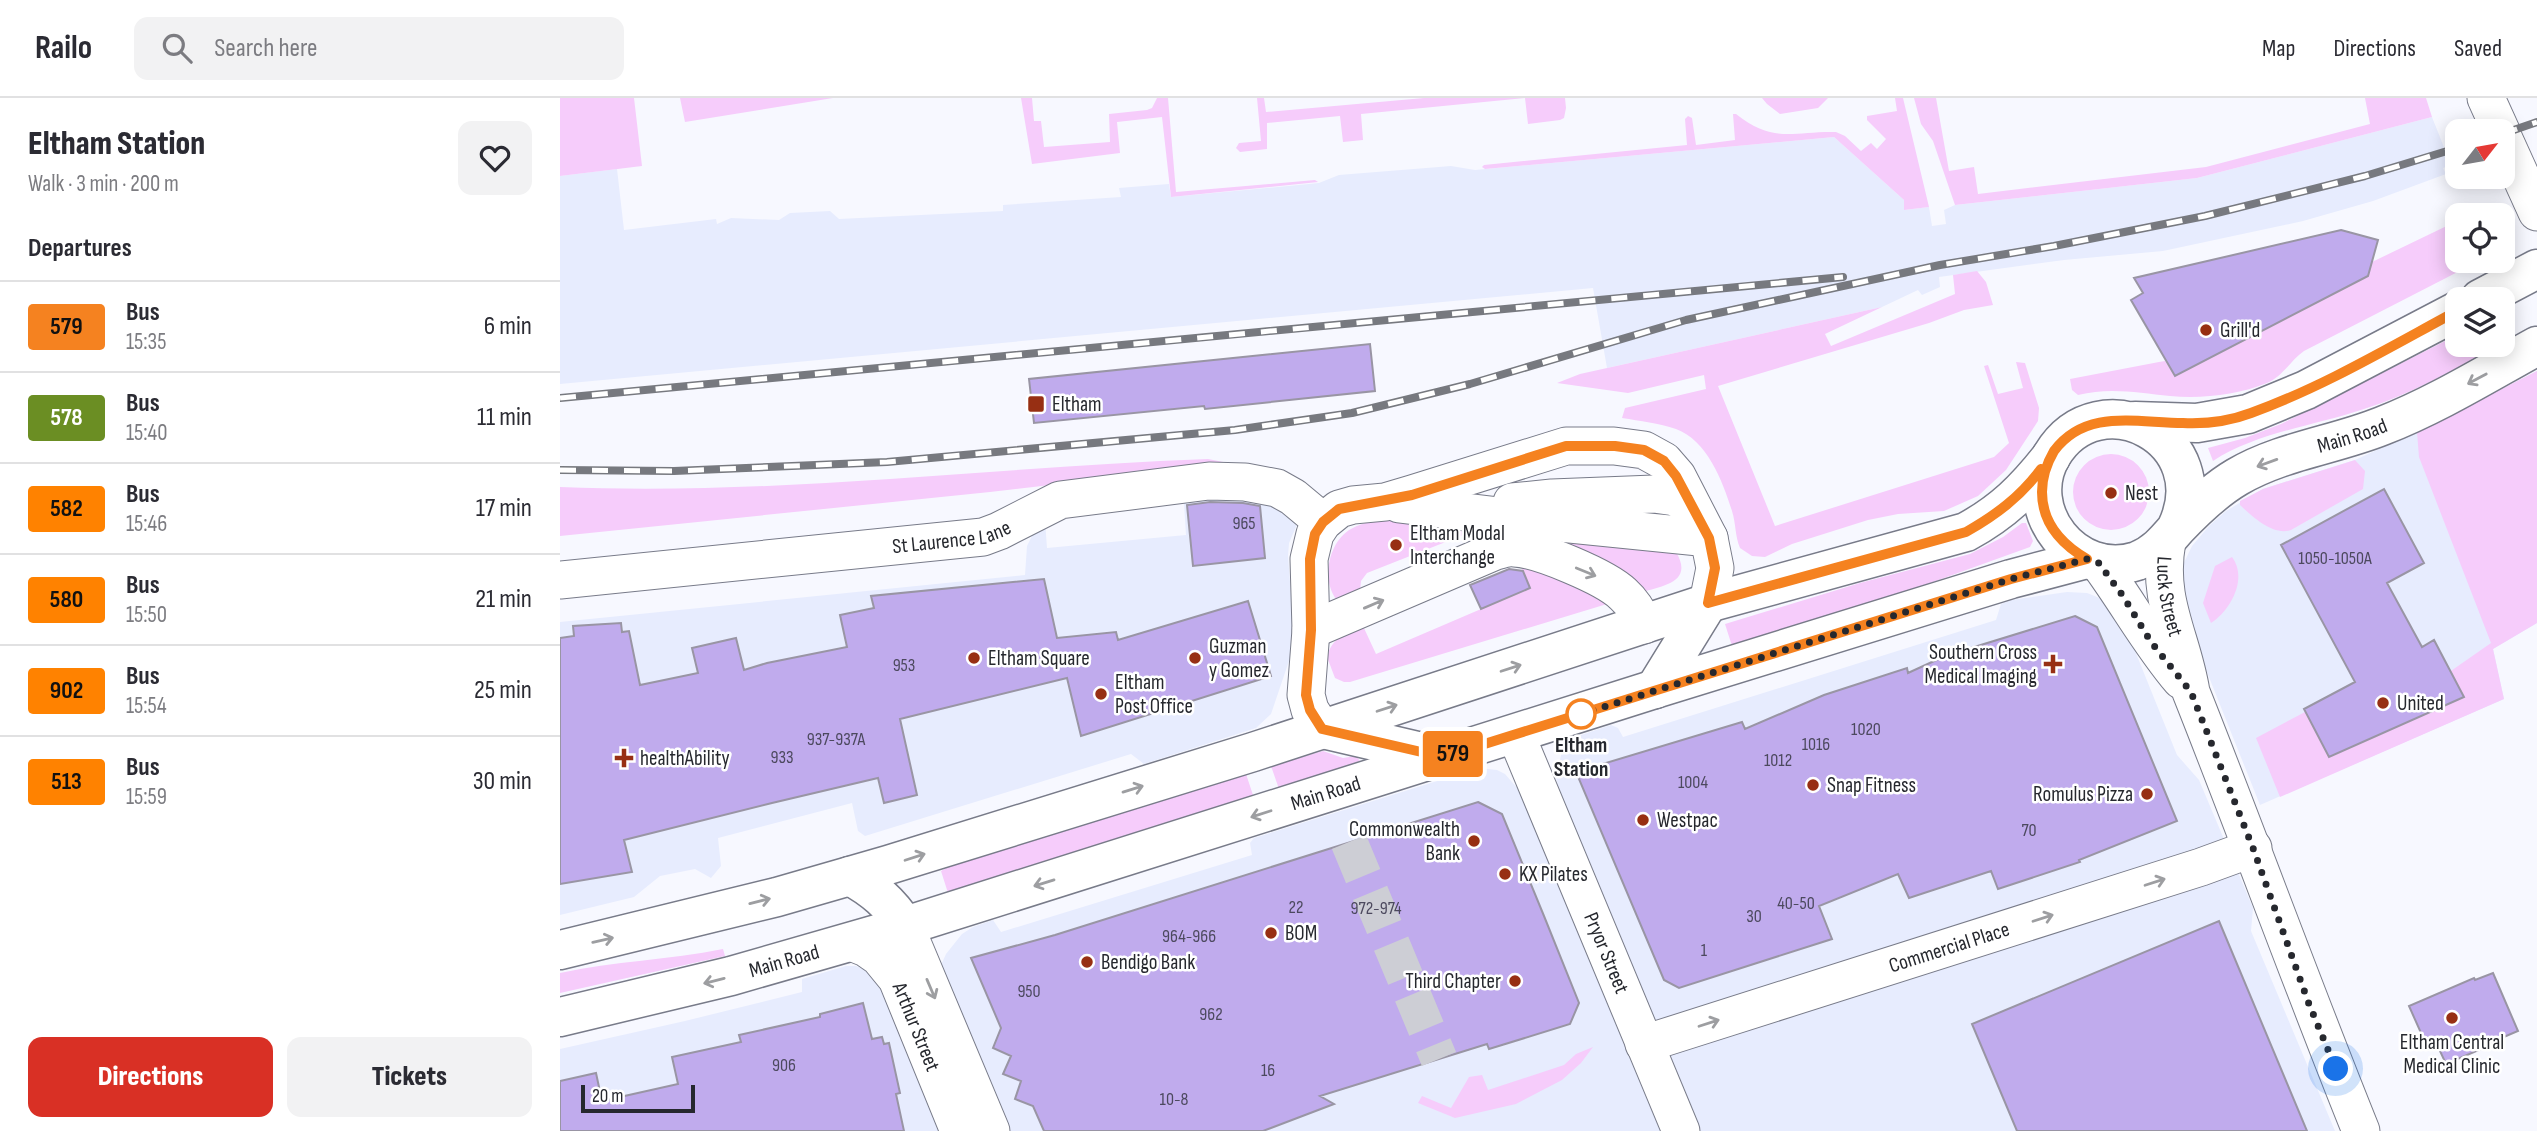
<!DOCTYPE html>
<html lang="en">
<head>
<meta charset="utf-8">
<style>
  body { margin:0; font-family:"Sofia Sans Condensed",sans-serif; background:#f2f2f3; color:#2b2b33; height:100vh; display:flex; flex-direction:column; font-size:26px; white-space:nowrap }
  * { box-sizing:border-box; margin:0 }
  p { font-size:23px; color:#7c7c81 }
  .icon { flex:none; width:38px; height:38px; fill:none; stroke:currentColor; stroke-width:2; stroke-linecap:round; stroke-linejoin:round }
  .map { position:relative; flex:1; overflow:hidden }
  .details { display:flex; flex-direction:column; background:#fff; width:560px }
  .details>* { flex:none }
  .badge { padding:0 14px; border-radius:5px; font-size:24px; line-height:46px }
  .needle { width:46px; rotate:59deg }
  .tools { position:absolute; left:1885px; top:21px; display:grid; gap:14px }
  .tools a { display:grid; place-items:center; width:70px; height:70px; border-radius:14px; background:#fff; box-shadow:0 4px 18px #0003; font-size:35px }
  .scale { position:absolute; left:21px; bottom:18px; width:114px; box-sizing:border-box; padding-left:7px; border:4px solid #26282e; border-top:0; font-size:19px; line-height:24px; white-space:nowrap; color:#26282e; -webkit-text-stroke:5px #fff; paint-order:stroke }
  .you { position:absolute; width:35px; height:35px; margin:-18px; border:5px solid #fff; border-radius:50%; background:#1a73e8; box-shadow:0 0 0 10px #1a73e833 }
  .map>.badge { position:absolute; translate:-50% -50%; box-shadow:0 0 0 4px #fff }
  h2 { padding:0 28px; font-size:26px; line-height:63px }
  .round { display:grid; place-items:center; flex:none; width:74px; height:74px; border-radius:14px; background:#f2f2f3 }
  .overview { display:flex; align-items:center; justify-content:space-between; height:119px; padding:0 28px }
  h1 { font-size:33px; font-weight:800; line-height:52px }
  .button { display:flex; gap:14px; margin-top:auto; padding:14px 28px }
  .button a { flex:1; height:80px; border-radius:14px; background:#d93025; color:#fff; font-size:28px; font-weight:800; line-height:80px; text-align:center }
  .button a+a { background:#f2f2f3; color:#2b2b33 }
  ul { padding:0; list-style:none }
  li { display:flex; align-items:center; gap:21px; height:91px; padding:0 28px; border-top:2px solid #e1e1e2 }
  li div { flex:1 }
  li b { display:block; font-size:26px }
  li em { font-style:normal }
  li .badge { min-width:77px; font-weight:700; text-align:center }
  header { display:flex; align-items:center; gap:42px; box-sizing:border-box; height:98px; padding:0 35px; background:#fff; border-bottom:2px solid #e1e1e2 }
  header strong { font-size:33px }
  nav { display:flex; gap:38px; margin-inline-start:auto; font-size:24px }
  .search { width:490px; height:63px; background:#f2f2f3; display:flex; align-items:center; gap:18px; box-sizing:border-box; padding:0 24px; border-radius:14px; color:#7c7c81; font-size:26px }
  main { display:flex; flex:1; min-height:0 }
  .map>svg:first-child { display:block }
  .built { fill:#e7ecfe }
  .green { fill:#f6ccfb }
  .building { fill:#c0abed; stroke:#9995a4; stroke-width:2 }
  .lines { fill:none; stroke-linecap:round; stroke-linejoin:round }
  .minor-tunnel { stroke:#cdced5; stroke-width:37; stroke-dasharray:37 18; stroke-linecap:butt }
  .minor-casing { stroke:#787b89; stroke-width:39 }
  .major-casing { stroke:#787b89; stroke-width:41 }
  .minor { stroke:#fff; stroke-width:37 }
  .major { stroke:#fff; stroke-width:38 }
  .rail-casing { stroke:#77797f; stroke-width:8 }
  .rail { stroke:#fff; stroke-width:5; stroke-dasharray:16; stroke-linecap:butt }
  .oneway { stroke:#9d9ea1 }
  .line-casing { stroke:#fff; stroke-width:16 }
  .line { stroke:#f58220; stroke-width:10 }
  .walk { stroke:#26282e; stroke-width:7; stroke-dasharray:0 12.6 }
  .poi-dot { fill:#972f13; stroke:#fff; stroke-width:2.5 }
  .stop-dot { fill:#fff; stroke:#f58220; stroke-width:3.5 }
  .labels { text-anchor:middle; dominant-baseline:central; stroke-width:5; stroke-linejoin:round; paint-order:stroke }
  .number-label { font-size:18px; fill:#4c495e }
  .poi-label { font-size:21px; fill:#26282e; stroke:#fff; text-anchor:start }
  .street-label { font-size:21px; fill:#26282e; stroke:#fff }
  .stop-label { font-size:21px; font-weight:bold; fill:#26282e; stroke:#fff }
</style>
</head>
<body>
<header>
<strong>Railo</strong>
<div class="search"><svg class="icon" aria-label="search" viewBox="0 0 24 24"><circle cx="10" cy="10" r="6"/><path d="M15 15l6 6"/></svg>Search here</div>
<nav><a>Map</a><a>Directions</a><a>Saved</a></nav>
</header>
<main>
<section class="details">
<div class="overview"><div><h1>Eltham Station</h1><p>Walk · 3 min · 200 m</p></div><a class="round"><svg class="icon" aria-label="heart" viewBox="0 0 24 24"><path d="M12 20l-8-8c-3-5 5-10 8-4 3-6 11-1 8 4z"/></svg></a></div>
<h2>Departures</h2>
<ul>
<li><span class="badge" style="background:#f58220;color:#111">579</span><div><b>Bus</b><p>15:35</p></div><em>6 min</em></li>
<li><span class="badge" style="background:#6b8e23;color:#fff">578</span><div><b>Bus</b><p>15:40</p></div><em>11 min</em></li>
<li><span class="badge" style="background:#ff8200;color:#111">582</span><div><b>Bus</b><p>15:46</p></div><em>17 min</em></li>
<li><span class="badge" style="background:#ff8200;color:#111">580</span><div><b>Bus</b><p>15:50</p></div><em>21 min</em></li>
<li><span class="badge" style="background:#ff8200;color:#111">902</span><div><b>Bus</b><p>15:54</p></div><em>25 min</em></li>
<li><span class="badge" style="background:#ff8200;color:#111">513</span><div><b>Bus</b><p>15:59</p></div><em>30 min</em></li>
</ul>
<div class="button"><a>Directions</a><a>Tickets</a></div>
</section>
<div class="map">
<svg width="1977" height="1033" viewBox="0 0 1977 1033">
  <rect width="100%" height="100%" fill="#f7f8ff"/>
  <!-- built -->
  <path class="built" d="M1872 19 1891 67 1883 70 1886 76 1813 103 1743 123 1603 153 1504 162 1379 179 1380 189 1362 197 1358 192 1322 209 1047 270 1033 190 0 286V78L57 71 64 132 156 121 157 126 171 120 219 122 230 115 270 113 279 121 443 113V107L561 99 559 90 609 86 611 99 759 85 779 77 891 68 915 72 1274 39 1344 102V112L1369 109 1372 128 1386 126 1384 112 1395 107 1637 80Z
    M1977 273V525L1933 551 1944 601 1700 707 1631 534 1621 471 1632 448 1649 428 1666 413 1703 391 1795 362 1887 320Z
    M706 399 739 422 729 445 728 458 734 536 732 554 711 616 696 630 584 666 571 656 305 738 298 733 292 705 158 740 161 768 151 780 135 771 100 778 74 799 0 817V524L465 477 467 448 475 432 485 423 487 450 626 437 624 405 628 401Z
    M1507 494 1527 495 1547 503 1565 528 1617 657 1639 682 1693 810 1691 833 1775 1033H1139L1001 702 996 679 1002 653 1015 639 1051 627 1058 630 1063 639 1436 522 1441 506 1451 502Z
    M919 670 937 672 945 676 958 691 1101 1033H444L382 879 381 867 386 856 402 836 413 829 433 822 441 834 692 757 690 745 694 740Z
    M286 868H296L316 877 386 1033H0V951L125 923 242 894V881Z"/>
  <!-- green -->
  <path class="green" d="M0 0H74L82 68 0 78Z
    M120 0H273L125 24Z
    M461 0H472L474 23H481L484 49 550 44 549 16 587 12 592 10 597 0H608L616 94 755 82 758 84 611 99 602 19 557 24 560 55 472 66Z
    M697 0H704L706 14 864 0H1005L1006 10 1004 20 1000 22 968 26 965 0 801 16 803 42 783 44 780 18 707 25V51L680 54 676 50 679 45 701 43Z
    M1202 0H1268L1258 10 1220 16 1207 6Z
    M1335 0H1343L1369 109 1344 112V102L1274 39 925 71 922 69 924 67 1127 47 1125 21 1128 18 1132 20 1136 47 1175 42 1173 16H1176C1214 46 1232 33 1276 34L1285 38 1301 53 1311 45 1317 51 1326 41 1307 22V18L1337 13Z
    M1354 0H1376L1389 73 1414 69 1418 96 1646 69 1810 26 1805 0H1866L1872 19 1637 80 1395 107 1373 43 1361 26Z
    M1897 123V163H1919L1744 253C1730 263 1723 278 1707 285 1678 297 1641 301 1610 298 1579 295 1550 289 1518 297L1512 292 1510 281 1599 264 1605 263 1615 278 1808 178 1812 164Z
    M1417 173 1426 184 1433 207 1404 212 1369 225 1158 288 1215 428 1434 359 1449 345 1424 268 1428 267 1438 296 1463 290 1456 264 1465 265 1479 310 1478 323 1446 372 1418 398 1384 413 1338 416 1308 422 1232 446 1205 459 1192 458 1180 450C1175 438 1176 426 1172 413 1163 384 1147 342 1116 331 1099 325 1080 323 1062 320L1065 310 1146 291 1144 277 1068 295 997 285 1020 276 1322 209 1265 236 1271 248 1395 196 1393 177Z
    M1897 237V247H1939C1895 271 1852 296 1804 311 1754 328 1698 334 1653 363L1648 350 1685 340 1721 326Z
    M1977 273V525L1933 551 1944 601 1720 699 1696 640 1745 614 1769 658 1931 545 1859 359 1857 334Z
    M1513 394a38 38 0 1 1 76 0a38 38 0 1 1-76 0Z
    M648 361 720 375 619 372 430 394 0 438V389C216 398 432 369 648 361Z
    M1795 362 1805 373 1803 391 1731 432C1713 438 1693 419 1680 407V403L1703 391Z
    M835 420 1116 454C1134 484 1103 488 1082 494L972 441 916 432 807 475 801 483 800 493 781 503 776 501C761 481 769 443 791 431 805 423 820 422 835 420Z
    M1462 425H1466L1473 443 1470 449 1348 493 1172 548 1165 526 1300 485 1410 456 1443 439Z
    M1672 459C1688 480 1671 512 1651 525L1643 505 1655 468Z
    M965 461 1047 506 790 584H784L775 580 767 559C772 539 786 536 803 528L816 556 970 490 958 462Z
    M763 653 783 660 796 658 800 663 719 691 711 668Z
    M686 676 694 700 388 795 381 773 390 768Z
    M163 851 165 858 0 895V875C54 863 109 862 163 851Z
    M1033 949 1021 965 1002 982 956 1006 895 1020 858 1005 862 998 891 1010 909 979 922 977 928 992 1004 967 1016 956Z"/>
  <!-- building -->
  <path class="building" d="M1781 132 1818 142 1808 178 1615 278 1571 202 1583 195 1574 180Z
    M810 246 815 293 645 311 644 308 474 325 469 281Z
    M1824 391 1864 465 1827 485 1862 549 1874 542 1904 599 1769 659 1744 611 1795 584 1721 447Z
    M650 404 683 405 700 408 705 460 633 468 627 407Z
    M949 471 963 473 970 490 921 511 910 487Z
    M484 481 497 540 556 534 558 542 688 503 711 578 521 638 507 580 340 621 357 697 324 705 318 680 212 705 64 742 72 774 0 786V540L14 538 13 528 61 525 62 534 69 533 80 587 138 575 132 550 176 540 184 572 207 565 287 549 280 517 314 510 311 498Z
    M1515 518 1537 529 1617 723 1519 762 1520 764 1438 791 1431 773 1349 800 1338 776 1259 808 1272 841 1119 890 1104 882 1016 674 1182 624 1185 631 1264 597 1347 570 1348 575 1385 558Z
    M918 704 942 716 984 818 1019 905 1010 926 929 951 927 946 760 998 774 1006 703 1033H484L473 1008 455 1001 461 983 443 976 451 958 433 950 441 930 411 860 495 837Z
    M1659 823 1747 1033H1457L1412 926Z
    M1933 875 1958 933 1939 941 1940 943 1886 966 1874 940 1865 944 1849 908 1914 880 1915 882Z
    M303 905 312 941 322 939 324 946 329 945 340 995 336 996 344 1033H0V983L36 975 42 1003 118 986 112 959 181 944 179 937 260 919V916Z"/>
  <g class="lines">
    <!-- minor-tunnel -->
    <path class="minor-tunnel" d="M789 744 879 961"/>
    <!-- minor casing -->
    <g class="minor-casing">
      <g id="minor">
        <path d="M1926 0 1941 33"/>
        <path d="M1942 37 1977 114"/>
        <path d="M952 404 992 400 1094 396 1115 399 1133 410"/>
        <path d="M839 406 988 424 1149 440"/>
        <path id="s1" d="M1607 443C1596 503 1622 538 1631 594 1689 740 1742 887 1801 1033"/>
        <path d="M1538 464C1567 503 1590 546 1621 582"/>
        <path id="s2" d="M0 482 423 439 439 433 500 402 649 383 685 384 717 390 733 399 763 424"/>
        <path d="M751 532 933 454C940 452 947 449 954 450 979 451 1045 479 1063 496 1073 505 1079 515 1084 527"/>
        <path d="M762 631 750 612 746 597 751 532 749 461 755 436 763 424 779 411 793 407 825 404 852 396 1006 348H1054L1084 352 1104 363 1117 378 1149 440 1155 470 1148 505"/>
        <path id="s3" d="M956 637 1121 1033"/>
        <path d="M345 828 431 1033"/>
        <path id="s4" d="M291 844 306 850 319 859 337 881 399 1033"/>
        <path id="s5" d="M1084 946 1641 769 1693 750"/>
      </g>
    </g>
    <!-- major casing -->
    <g class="major-casing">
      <g id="major">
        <path d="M1920 201 1977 171"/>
        <path d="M1575 323 1637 325 1688 316 1746 292 1897 213"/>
        <path id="s6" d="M1616 431C1660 341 1539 279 1492 357 1459 412 1515 483 1577 463 1595 456 1605 444 1617 430 1635 411 1655 392 1677 379 1721 353 1775 347 1822 328 1876 307 1926 276 1977 248"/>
        <path d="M1095 591 1148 505"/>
        <path d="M763 631 883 659"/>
        <path d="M290 778C314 791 330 805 345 828"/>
        <path d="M0 852 217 799 328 767 693 654 1148 505 1406 434C1443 414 1465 392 1491 359"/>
        <path id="s7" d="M0 919 171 878 345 828 1095 591 1451 481 1527 461"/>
      </g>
    </g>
    <!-- minor -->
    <use href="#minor" class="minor"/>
    <!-- major -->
    <use href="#major" class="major"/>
    <!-- rail casing -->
    <g class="rail-casing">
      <path id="rail" d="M1942 36 1977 24
        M0 300 1283 179
        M0 372 114 373 327 364 675 332 792 315 910 286 1126 222 1380 167 1494 148 1645 118 1805 78 1897 50"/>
    </g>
    <!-- rail -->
    <use href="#rail" class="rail"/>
  </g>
  <!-- one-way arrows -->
  <defs><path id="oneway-shaft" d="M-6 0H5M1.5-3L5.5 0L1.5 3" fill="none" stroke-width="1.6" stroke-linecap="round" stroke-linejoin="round" transform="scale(1.75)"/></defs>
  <g class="oneway">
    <use href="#oneway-shaft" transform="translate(1917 281) rotate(152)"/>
    <use href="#oneway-shaft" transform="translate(1707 365) rotate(160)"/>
    <use href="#oneway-shaft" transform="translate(1026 474) rotate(22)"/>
    <use href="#oneway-shaft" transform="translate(814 506) rotate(-23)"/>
    <use href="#oneway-shaft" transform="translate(951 570) rotate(-18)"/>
    <use href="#oneway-shaft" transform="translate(827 610) rotate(-18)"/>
    <use href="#oneway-shaft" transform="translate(573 691) rotate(-17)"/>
    <use href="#oneway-shaft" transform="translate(701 716) rotate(162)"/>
    <use href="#oneway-shaft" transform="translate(355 759) rotate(-18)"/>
    <use href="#oneway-shaft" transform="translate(1595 784) rotate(-18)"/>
    <use href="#oneway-shaft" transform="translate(484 785) rotate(163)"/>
    <use href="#oneway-shaft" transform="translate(200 803) rotate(-14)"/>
    <use href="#oneway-shaft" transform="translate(1483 820) rotate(-18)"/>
    <use href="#oneway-shaft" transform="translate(43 842) rotate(-13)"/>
    <use href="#oneway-shaft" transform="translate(154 883) rotate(166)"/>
    <use href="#oneway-shaft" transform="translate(371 891) rotate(67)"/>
    <use href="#oneway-shaft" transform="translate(1149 925) rotate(-18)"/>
  </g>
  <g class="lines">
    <!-- line casing -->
    <g class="line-casing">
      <path id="line" d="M1481 371C1460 399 1436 417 1406 434L1148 505 1155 470 1149 440 1116 378 1104 363 1084 352 1055 348H1006L852 397 779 411 763 424 755 436 750 461 751 532 746 597 750 612 762 631 883 659 1451 481 1527 461C1501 446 1482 425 1482 394 1482 380 1487 365 1494 353 1526 310 1577 325 1623 325 1645 326 1670 323 1691 315 1763 289 1830 249 1897 213"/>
    </g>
    <!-- line -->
    <use href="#line" class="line"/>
    <!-- walk -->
    <path class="walk" d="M1021 616 1451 481 1527 461 1538 464 1563 498 1591 544 1631 594 1693 750 1749 906 1776 971"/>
  </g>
  <!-- markers -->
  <g class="poi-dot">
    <circle cx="1646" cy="232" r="7"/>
    <rect x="467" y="297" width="18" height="18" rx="3.5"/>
    <circle cx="1551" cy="395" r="7"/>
    <circle cx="836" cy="447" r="7"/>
    <circle cx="414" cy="560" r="7"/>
    <circle cx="635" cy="560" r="7"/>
    <path d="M1489.5 555.5h7v7h7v7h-7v7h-7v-7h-7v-7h7z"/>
    <circle cx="541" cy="596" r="7"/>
    <circle cx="1823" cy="605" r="7"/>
    <path d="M60.5 649.5h7v7h7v7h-7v7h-7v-7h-7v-7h7z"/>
    <circle cx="1253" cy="687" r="7"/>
    <circle cx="1587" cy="696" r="7"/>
    <circle cx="1083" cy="722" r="7"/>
    <circle cx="914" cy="743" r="7"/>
    <circle cx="945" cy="776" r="7"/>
    <circle cx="711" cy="835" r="7"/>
    <circle cx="527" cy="864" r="7"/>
    <circle cx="955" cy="883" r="7"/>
    <circle cx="1892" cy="920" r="7"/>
  </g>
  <circle class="stop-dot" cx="1021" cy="616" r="14"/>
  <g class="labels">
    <!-- number labels -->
    <g class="number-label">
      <text x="684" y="425">965</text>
      <text x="1775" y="460">1050-1050A</text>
      <text x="344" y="567">953</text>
      <text x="1306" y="631">1020</text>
      <text x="276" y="641">937-937A</text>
      <text x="1256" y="646">1016</text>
      <text x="222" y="659">933</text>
      <text x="1218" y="662">1012</text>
      <text x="1133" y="684">1004</text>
      <text x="1469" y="732">70</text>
      <text x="1236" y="805">40-50</text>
      <text x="736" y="809">22</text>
      <text x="816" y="810">972-974</text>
      <text x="1194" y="818">30</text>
      <text x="629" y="838">964-966</text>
      <text x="1144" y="852">1</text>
      <text x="469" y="893">950</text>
      <text x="651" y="916">962</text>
      <text x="224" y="967">906</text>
      <text x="708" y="972">16</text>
      <text x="614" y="1001">10-8</text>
    </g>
    <!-- poi labels -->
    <g class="poi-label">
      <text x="1660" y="232">Grill'd</text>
      <text x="492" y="306">Eltham</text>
      <text x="1565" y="395">Nest</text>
      <text x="850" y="435">Eltham Modal<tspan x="850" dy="24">Interchange</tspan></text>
      <text x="649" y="548">Guzman<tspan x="649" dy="24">y Gomez</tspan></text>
      <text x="1477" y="554" text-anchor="end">Southern Cross<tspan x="1477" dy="24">Medical Imaging</tspan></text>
      <text x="428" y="560">Eltham Square</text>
      <text x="555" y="584">Eltham<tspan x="555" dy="24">Post Office</tspan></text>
      <text x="1837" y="605">United</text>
      <text x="80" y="660">healthAbility</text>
      <text x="1267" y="687">Snap Fitness</text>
      <text x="1573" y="696" text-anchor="end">Romulus Pizza</text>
      <text x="1097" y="722">Westpac</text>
      <text x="900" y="731" text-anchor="end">Commonwealth<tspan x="900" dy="24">Bank</tspan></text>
      <text x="959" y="776">KX Pilates</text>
      <text x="725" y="835">BOM</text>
      <text x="541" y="864">Bendigo Bank</text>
      <text x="941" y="883" text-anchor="end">Third Chapter</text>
      <text x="1892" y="944" text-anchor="middle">Eltham Central<tspan x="1892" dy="24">Medical Clinic</tspan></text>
    </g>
    <!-- street labels -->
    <g class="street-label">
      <text stroke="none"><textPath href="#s6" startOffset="654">Main Road</textPath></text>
      <text stroke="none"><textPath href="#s2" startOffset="394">St Laurence Lane</textPath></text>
      <text stroke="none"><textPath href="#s1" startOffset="56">Luck Street</textPath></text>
      <text stroke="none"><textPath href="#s7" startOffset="798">Main Road</textPath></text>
      <text stroke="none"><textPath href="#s5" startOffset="320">Commercial Place</textPath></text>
      <text stroke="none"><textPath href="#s3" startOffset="236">Pryor Street</textPath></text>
      <text stroke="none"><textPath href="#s7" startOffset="231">Main Road</textPath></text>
      <text stroke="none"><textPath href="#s4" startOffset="112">Arthur Street</textPath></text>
    </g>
    <!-- stop labels -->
    <g class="stop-label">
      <text x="1021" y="647">Eltham<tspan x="1021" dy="24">Station</tspan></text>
    </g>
  </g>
</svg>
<div class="tools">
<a><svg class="needle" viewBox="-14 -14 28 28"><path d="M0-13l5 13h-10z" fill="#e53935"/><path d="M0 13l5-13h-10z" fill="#7c7c81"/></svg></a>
<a><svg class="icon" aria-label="locate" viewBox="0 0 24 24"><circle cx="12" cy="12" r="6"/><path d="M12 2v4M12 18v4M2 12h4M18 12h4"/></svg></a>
<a><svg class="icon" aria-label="layers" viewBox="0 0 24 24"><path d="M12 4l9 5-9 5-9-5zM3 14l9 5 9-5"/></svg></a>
</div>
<div class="scale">20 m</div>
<div class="you" style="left:1776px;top:971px"></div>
<b class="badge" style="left:893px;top:656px;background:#f58220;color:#111">579</b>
</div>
</main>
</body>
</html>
